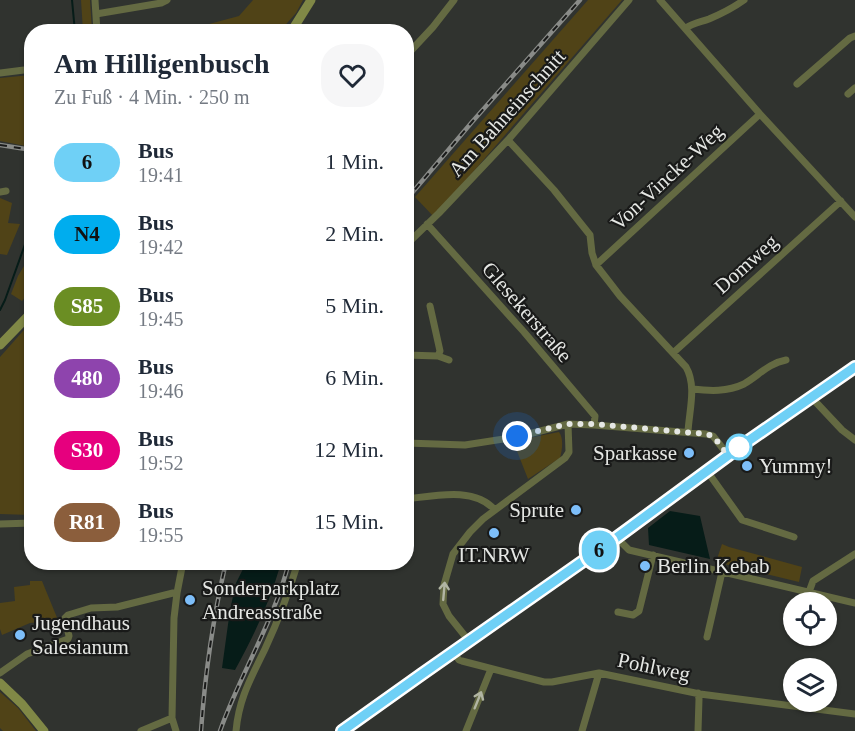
<!DOCTYPE html>
<html lang="de">
<head>
<meta charset="utf-8">
<style>
  body { margin:0; font-family:Georgia,serif; background:#f6f6f7; color:#1f2937; height:100vh; display:flex; flex-direction:column; font-size:22px; white-space:nowrap }
  * { box-sizing:border-box; margin:0 }
  p { font-size:20px; color:#747a83 }
  .icon { flex:none; width:33px; height:33px; fill:none; stroke:currentColor; stroke-width:2; stroke-linecap:round; stroke-linejoin:round }
  .map { position:relative; flex:1; overflow:hidden }
  .sheet { position:absolute; left:24px; top:24px; width:390px; height:546px; display:flex; flex-direction:column; background:#fff; border-radius:24px; box-shadow:0 2px 4px #0004 }
  .sheet>* { flex:none }
  .badge { padding:0 12px; border-radius:20px; font-size:21px; line-height:39px }
  .fabs { position:absolute; left:783px; top:592px; display:grid; gap:12px }
  .fabs a { display:grid; place-items:center; width:54px; height:54px; border-radius:50%; background:#fff; box-shadow:0 2px 4px #0004; font-size:30px }
  .you { position:absolute; width:30px; height:30px; margin:-15px; border:4px solid #fff; border-radius:50%; background:#1a73e8; box-shadow:0 0 0 9px #1a73e833 }
  .map>.badge { position:absolute; translate:-50% -50%; box-shadow:0 0 0 3px #fff }
  .round { display:grid; place-items:center; flex:none; width:63px; height:63px; border-radius:24px; background:#f6f6f7 }
  .headline { display:flex; align-items:center; justify-content:space-between; height:102px; padding:0 30px }
  h1 { font-size:28px; font-weight:700; line-height:45px }
  ul { padding:0; list-style:none }
  li { display:flex; align-items:center; gap:18px; height:72px; padding:0 30px }
  li div { flex:1 }
  li b { display:block; font-size:22px }
  li em { font-style:normal }
  li .badge { min-width:66px; font-weight:700; text-align:center }
  .map>svg:first-child { display:block }
  .green { fill:#504317 }
  .water { fill:#061c18 }
  .lines { fill:none; stroke-linecap:round; stroke-linejoin:round }
  .stream { stroke:#061c18; stroke-width:2 }
  .street { stroke:#646a42; stroke-width:7 }
  .secondary { stroke:#808846; stroke-width:9 }
  .rail-casing { stroke:#898b88; stroke-width:4.5 }
  .rail { stroke:#191a19; stroke-width:2; stroke-dasharray:7; stroke-linecap:butt }
  .oneway { stroke:#b1b5a3 }
  .line-casing { stroke:#fff; stroke-width:14 }
  .line { stroke:#6fd0f6; stroke-width:9 }
  .walk { stroke:#e5e7e4; stroke-width:6; stroke-dasharray:0 10.8 }
  .stop-dot { fill:#fff; stroke:#6fd0f6; stroke-width:3 }
  .poi-dot { fill:#7dbef9; stroke:#191a19; stroke-width:2 }
  .labels { text-anchor:middle; dominant-baseline:central; stroke-width:4.5; stroke-linejoin:round; paint-order:stroke }
  .street-label { font-size:21px; fill:#e5e7e4; stroke:#191a19 }
  .poi-label { font-size:21px; fill:#e5e7e4; stroke:#191a19; text-anchor:start }
</style>
</head>
<body>
<div class="map">
<svg width="855" height="731" viewBox="0 0 855 731">
  <rect width="100%" height="100%" fill="#30332f"/>
  <!-- green -->
  <path class="green" d="M81 0H90L92 31H83Z
    M253 0H303L296 13 280 31H183L239 16Z
    M588 0H622L434 217 415 197Z
    M31 75V147L0 141V78Z
    M0 198 12 203 8 223 20 224 7 255 0 254Z
    M27 261 31 263V290L22 301 11 294 18 276Z
    M31 322V515L0 514V357Z
    M559 432C564 439 562 450 560 458L528 479 513 441Z
    M722 544 729 547 802 567 799 582 716 562Z
    M30 581H42L58 620 30 623 2 635 0 629V603L15 601 14 587 30 585Z
    M0 692 18 708 36 731H3L0 728Z"/>
  <!-- water -->
  <path class="water" d="M670 511 700 516 710 559 649 545 648 528Z
    M246 563H281C270 601 254 636 235 670L222 668 230 610 236 583Z"/>
  <g class="lines">
    <!-- stream -->
    <path class="stream" d="M72 0 75 32
      M0 310 5 300 32 225"/>
    <!-- street -->
    <path class="street" d="M95 0 97 32
      M660 0 760 114 855 217
      M96 14 161 3 167 0
      M686 28C693 23 701 22 709 19 721 14 733 8 744 0
      M406 56 433 27 454 0
      M0 73 32 69
      M797 84 850 38 855 36
      M848 94 855 88
      M508 140 554 190 590 235 592 253 596 265 610 283 620 296 686 367C697 386 689 411 688 432
      M0 192 6 191
      M427 224 524 332 595 416 594 425
      M406 245 439 213 508 140 629 0
      M596 265 760 114
      M673 353 841 201
      M406 355 438 356 440 351 430 306
      M438 356 449 360
      M692 389C710 391 727 392 744 384 758 376 769 363 786 360
      M811 397 842 430 855 440
      M406 443 465 445 517 437 568 424 594 425 706 434 713 436 728 455
      M707 471 742 520 794 537
      M406 499C434 496 474 486 495 510
      M0 524 32 523
      M617 538 629 550 855 603
      M809 592 813 581 855 554
      M618 612 633 615 639 611 653 555
      M707 637 722 572
      M469 641 449 616 443 604 444 585 453 554 470 532 483 519 565 458 569 452 568 424
      M453 652 459 660 462 661 544 682H552L599 673 700 694 855 714
      M0 673 27 654 68 639 69 636 65 618 68 615 91 608 117 607 173 593H177
      M698 693 699 699 698 731
      M172 718 176 731
      M141 731 172 718 174 618 177 593 183 562
      M236 731C239 698 251 678 265 649 278 621 289 592 298 562
      M466 731 491 669
      M582 731 599 673"/>
    <!-- secondary -->
    <path class="secondary" d="M291 32 311 0
      M0 345 32 312
      M0 683 22 704 44 731
      M342 731 422 673 617 538 741 445 855 367"/>
    <!-- rail casing -->
    <g class="rail-casing">
      <path id="rail" d="M0 145 32 150
        M406 200 472 122 580 0
        M201 731C205 674 213 618 226 562
        M220 731C240 674 274 622 289 562"/>
    </g>
    <!-- rail -->
    <use href="#rail" class="rail"/>
  </g>
  <!-- one-way arrows -->
  <defs><path id="oneway-shaft" d="M-6 0H5M1.5-3L5.5 0L1.5 3" fill="none" stroke-width="1.6" stroke-linecap="round" stroke-linejoin="round" transform="scale(1.5)"/></defs>
  <g class="oneway">
    <use href="#oneway-shaft" transform="translate(444 591) rotate(-85)"/>
    <use href="#oneway-shaft" transform="translate(478 700) rotate(-68)"/>
  </g>
  <g class="lines">
    <!-- line casing -->
    <g class="line-casing">
      <path id="line" d="M342 731 422 674 616 538 741 446 855 367"/>
    </g>
    <!-- line -->
    <use href="#line" class="line"/>
    <!-- walk -->
    <path class="walk" d="M517 436 568 424H594L706 434 713 436 728 455 741 446 739 447"/>
  </g>
  <!-- markers -->
  <circle class="stop-dot" cx="739" cy="447" r="12"/>
  <g class="poi-dot">
    <circle cx="689" cy="453" r="6"/>
    <circle cx="747" cy="466" r="6"/>
    <circle cx="576" cy="510" r="6"/>
    <circle cx="494" cy="533" r="6"/>
    <circle cx="645" cy="566" r="6"/>
    <circle cx="190" cy="600" r="6"/>
    <circle cx="20" cy="635" r="6"/>
  </g>
  <g class="labels">
    <!-- street labels -->
    <g class="street-label">
      <text transform="translate(507 113) rotate(-48)">Am Bahneinschnitt</text>
      <text transform="translate(667 177) rotate(-43)">Von-Vincke-Weg</text>
      <text transform="translate(746 264) rotate(-42)">Domweg</text>
      <text transform="translate(527 312) rotate(49)">Glesekerstraße</text>
      <text transform="translate(654 667) rotate(12)">Pohlweg</text>
    </g>
    <!-- poi labels -->
    <g class="poi-label">
      <text x="677" y="453" text-anchor="end">Sparkasse</text>
      <text x="759" y="466">Yummy!</text>
      <text x="564" y="510" text-anchor="end">Sprute</text>
      <text x="494" y="555" text-anchor="middle">IT.NRW</text>
      <text x="657" y="566">Berlin Kebab</text>
      <text x="202" y="588">Sonderparkplatz<tspan x="202" dy="24">Andreasstraße</tspan></text>
      <text x="32" y="623">Jugendhaus<tspan x="32" dy="24">Salesianum</tspan></text>
    </g>
  </g>
</svg>
<div class="fabs">
<a><svg class="icon" aria-label="locate" viewBox="0 0 24 24"><circle cx="12" cy="12" r="6"/><path d="M12 2v4M12 18v4M2 12h4M18 12h4"/></svg></a>
<a><svg class="icon" aria-label="layers" viewBox="0 0 24 24"><path d="M12 4l9 5-9 5-9-5zM3 14l9 5 9-5"/></svg></a>
</div>
<div class="you" style="left:517px;top:436px"></div>
<b class="badge" style="left:599px;top:550px;background:#6fd0f6;color:#111">6</b>
<section class="sheet">
<div class="headline"><div><h1>Am Hilligenbusch</h1><p>Zu Fuß · 4 Min. · 250 m</p></div><a class="round"><svg class="icon" aria-label="heart" viewBox="0 0 24 24"><path d="M12 20l-8-8c-3-5 5-10 8-4 3-6 11-1 8 4z"/></svg></a></div>
<ul>
<li><span class="badge" style="background:#6fd0f6;color:#111">6</span><div><b>Bus</b><p>19:41</p></div><em>1 Min.</em></li>
<li><span class="badge" style="background:#00adee;color:#111">N4</span><div><b>Bus</b><p>19:42</p></div><em>2 Min.</em></li>
<li><span class="badge" style="background:#6b8e23;color:#fff">S85</span><div><b>Bus</b><p>19:45</p></div><em>5 Min.</em></li>
<li><span class="badge" style="background:#8e44ad;color:#fff">480</span><div><b>Bus</b><p>19:46</p></div><em>6 Min.</em></li>
<li><span class="badge" style="background:#e6007e;color:#fff">S30</span><div><b>Bus</b><p>19:52</p></div><em>12 Min.</em></li>
<li><span class="badge" style="background:#8b5e3c;color:#fff">R81</span><div><b>Bus</b><p>19:55</p></div><em>15 Min.</em></li>
</ul>
</section>
</div>
</body>
</html>
